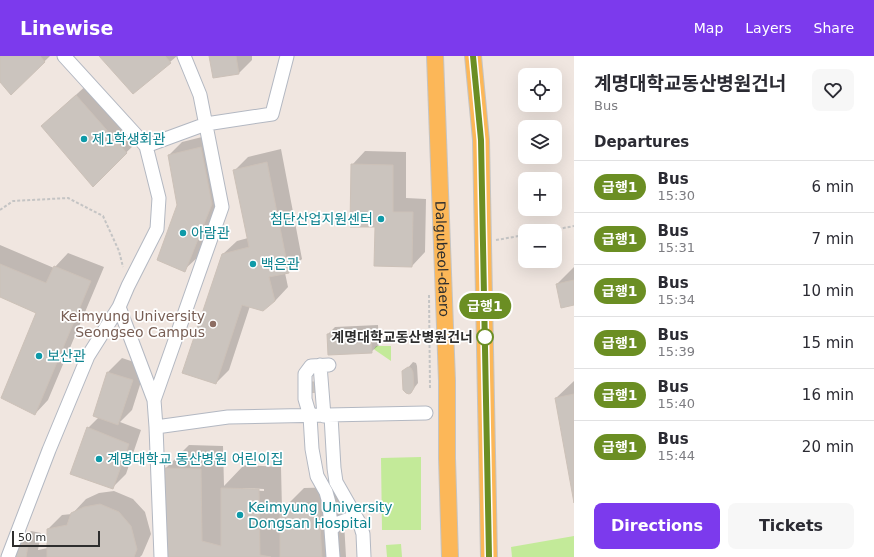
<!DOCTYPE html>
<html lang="en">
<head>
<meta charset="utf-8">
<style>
  body { margin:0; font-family:"DejaVu Sans","Noto Sans KR",sans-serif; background:#f7f7f7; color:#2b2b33; height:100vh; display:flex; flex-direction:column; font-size:15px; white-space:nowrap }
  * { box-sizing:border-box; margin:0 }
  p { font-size:13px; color:#7c7c81 }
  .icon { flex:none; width:22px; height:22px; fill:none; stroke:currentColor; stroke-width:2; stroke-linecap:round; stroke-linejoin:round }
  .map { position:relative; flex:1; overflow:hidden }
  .side { display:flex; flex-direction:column; background:#fff; width:300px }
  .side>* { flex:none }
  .badge { padding:0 8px; border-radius:13px; font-size:14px; line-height:26px }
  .tools { position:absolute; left:518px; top:12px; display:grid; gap:8px }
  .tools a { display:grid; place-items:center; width:44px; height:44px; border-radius:8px; background:#fff; box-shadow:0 4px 16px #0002; font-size:20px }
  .scale { position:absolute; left:12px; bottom:10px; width:88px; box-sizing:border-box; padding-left:4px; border:2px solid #2e2e2e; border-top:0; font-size:11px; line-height:14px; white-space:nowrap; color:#2e2e2e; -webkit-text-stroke:3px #fff; paint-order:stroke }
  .map>.badge { position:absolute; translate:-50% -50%; box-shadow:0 0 0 2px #fff }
  h2 { padding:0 20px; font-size:15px; line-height:36px }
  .round { display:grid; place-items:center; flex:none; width:42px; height:42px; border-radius:8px; background:#f7f7f7 }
  .summary { display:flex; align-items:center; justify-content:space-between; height:68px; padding:0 20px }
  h1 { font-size:19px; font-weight:700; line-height:30px }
  .button { display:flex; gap:8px; margin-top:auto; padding:8px 20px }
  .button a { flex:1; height:46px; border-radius:8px; background:#7c3aed; color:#fff; font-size:16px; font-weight:700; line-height:46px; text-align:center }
  .button a+a { background:#f7f7f7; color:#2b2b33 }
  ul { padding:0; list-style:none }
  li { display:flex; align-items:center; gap:12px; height:52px; padding:0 20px; border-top:1px solid #e1e1e2 }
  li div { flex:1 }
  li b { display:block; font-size:15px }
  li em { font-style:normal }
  li .badge { min-width:44px; font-weight:700; text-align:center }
  header { display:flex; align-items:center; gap:24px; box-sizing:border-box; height:56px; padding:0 20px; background:#7c3aed; color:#fff }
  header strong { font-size:19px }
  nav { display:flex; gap:22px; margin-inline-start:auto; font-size:14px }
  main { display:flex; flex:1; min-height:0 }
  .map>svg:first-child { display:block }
  .green { fill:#c3ea99 }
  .shadow { fill:#0003; fill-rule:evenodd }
  .building { fill:#cbc4be; stroke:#ccc1b8 }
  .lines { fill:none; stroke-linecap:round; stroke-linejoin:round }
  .minor-casing { stroke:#b3b8c2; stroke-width:15 }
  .major-casing { stroke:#c4c4c4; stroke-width:18 }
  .path { stroke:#c4c4c4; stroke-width:2; stroke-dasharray:3 2; stroke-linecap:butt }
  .minor { stroke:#fff; stroke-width:13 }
  .major { stroke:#fcb758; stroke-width:16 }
  .line-casing { stroke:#fff; stroke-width:9 }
  .line { stroke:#6b8e23; stroke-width:6 }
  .culture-dot { fill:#0f9aa8; stroke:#fff; stroke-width:1.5 }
  .education-dot { fill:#8d6e63; stroke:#fff; stroke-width:1.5 }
  .stop-dot { fill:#fff; stroke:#6b8e23; stroke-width:2 }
  .labels { text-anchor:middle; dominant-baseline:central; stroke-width:3.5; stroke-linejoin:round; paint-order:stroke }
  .culture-label { font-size:14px; fill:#0d838f; stroke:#fff; text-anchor:start }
  .street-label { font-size:14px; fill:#2e2e2e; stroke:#fff }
  .education-label { font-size:14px; fill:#785e54; stroke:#fff; text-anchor:end }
  .stop-label { font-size:14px; font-weight:bold; fill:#2e2e2e; stroke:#fff; text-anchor:end }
</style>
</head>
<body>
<header>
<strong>Linewise</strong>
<nav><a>Map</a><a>Layers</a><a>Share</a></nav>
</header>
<main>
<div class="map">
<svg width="574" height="501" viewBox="0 0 574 501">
  <rect width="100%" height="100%" fill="#f0e6e0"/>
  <!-- green -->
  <path class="green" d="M376 290H391V305L375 294 374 293Z
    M421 401V474H382L381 402Z
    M574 480V501H512L511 491Z
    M401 488 402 501H387L386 489Z"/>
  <!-- shadow -->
  <path class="shadow" d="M0 0H50L11 38 0 24Z
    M100 0H177L170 6Z
    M210 0H252V4L239 17Z
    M90 26 140 83 93 129 42 70Z
    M214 78 225 133 198 201 184 214 178 149 169 99 182 86Z
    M281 93 302 203 288 216 285 217 288 231 275 245 250 250 229 314 216 327 223 198 237 185 248 182 234 115 248 101Z
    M365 95 406 96V142L426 143 425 196 412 210 376 170 352 109Z
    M0 189 54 212 68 197 104 211 48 344 35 358 37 257 0 240Z
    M574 211V248L557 228Z
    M378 269 379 289 371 296 328 278 335 271Z
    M122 302 146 310 132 354 120 366 141 374 126 418 112 432 88 372 99 361 94 360 108 316Z
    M413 306 416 307 417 310 418 327 411 336 407 313Z
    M574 325V441L556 342Z
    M189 389 223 390 224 430 244 409 281 411 282 454 304 432 342 431 346 501H167L166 412ZM243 432 264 433V435L243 434Z
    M114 435 133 443 145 456 151 478 142 499 140 501H15L17 489 31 475 41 477 38 494 48 492V473L62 459 72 458 86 443 99 437Z"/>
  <!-- building -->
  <path class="building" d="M0 0H40L45 6 11 39 0 26Z
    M99 0H165L171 7 133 38Z
    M209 0H236L239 18 213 22Z
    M76 39 127 97 93 131 41 70Z
    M201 91 212 148 185 216 157 204 177 149 168 99Z
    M267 106 289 217 269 221 275 245 263 255 242 249 216 328 182 317 222 198 249 191 233 114Z
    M351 108 393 109V156H413L412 211 374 210 375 171H350Z
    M0 208 46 227 54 210 91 225 35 359 1 342 36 257 0 241Z
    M574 224V249L561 252 556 228Z
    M371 276 372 297 328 299 327 278Z
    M408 311 411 312 413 316 414 332 411 337 409 338 406 337 403 334 402 315Z
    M107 316 133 324 118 369 93 360Z
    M307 326H317L318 336 308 337Z
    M574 338V447L555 342Z
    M87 371 129 388 113 433 70 418Z
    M165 412 201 413 202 485 221 490V432L259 433 260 499 271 501H166Z
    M100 448 119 456 131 470 137 493 134 501H47V473L67 469 71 457 84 451Z
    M280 454H319L322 501H280Z
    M17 488 28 490 26 501H14Z"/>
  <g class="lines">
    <!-- minor casing -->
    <g class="minor-casing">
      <path id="minor" d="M64 0 146 90
        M119 251 154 344 156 371 161 501
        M320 309 324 360
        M329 309 311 310 305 318V343L310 360 312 393 317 420 326 436 329 447 333 501
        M154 344 222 151 200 39 184 0
        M331 360 334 412 336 426 360 468 363 478 364 501
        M156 371 228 361 426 357
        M332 473 338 467 349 463 360 468
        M8 501 49 394 88 300 119 251 128 230 157 173 159 142 146 90 206 68 272 58 287 0"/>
    </g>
    <!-- major casing -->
    <g class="major-casing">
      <g id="major">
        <path id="s1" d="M435 0 447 325V402L450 501"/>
        <path d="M473 0 481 84 489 501"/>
      </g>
    </g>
    <!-- path -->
    <path class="path" d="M0 154 13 145 68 142 103 160 119 195 123 211
      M548 175 574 170
      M496 184 525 179
      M429 239 430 333"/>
    <!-- minor -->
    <use href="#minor" class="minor"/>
    <!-- major -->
    <use href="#major" class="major"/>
  </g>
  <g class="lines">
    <!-- line casing -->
    <g class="line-casing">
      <path id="line" d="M473 0 481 84 489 501"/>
    </g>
    <!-- line -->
    <use href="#line" class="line"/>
  </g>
  <!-- markers -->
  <g class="culture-dot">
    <circle cx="84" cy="83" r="4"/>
    <circle cx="381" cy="163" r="4"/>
    <circle cx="183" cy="177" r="4"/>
    <circle cx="253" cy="208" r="4"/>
    <circle cx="39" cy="300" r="4"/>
    <circle cx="99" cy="403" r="4"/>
    <circle cx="240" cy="459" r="4"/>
  </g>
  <circle class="education-dot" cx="213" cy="268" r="4"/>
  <circle class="stop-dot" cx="485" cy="281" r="8"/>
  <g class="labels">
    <!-- culture labels -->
    <g class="culture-label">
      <text x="92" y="83">제1학생회관</text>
      <text x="373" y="163" text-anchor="end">첨단산업지원센터</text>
      <text x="191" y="177">아람관</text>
      <text x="261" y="208">백은관</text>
      <text x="47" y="300">보산관</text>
      <text x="107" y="403">계명대학교 동산병원 어린이집</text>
      <text x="248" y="451">Keimyung University<tspan x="248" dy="16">Dongsan Hospital</tspan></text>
    </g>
    <!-- street labels -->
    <g class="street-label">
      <text stroke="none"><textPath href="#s1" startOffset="203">Dalgubeol-daero</textPath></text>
    </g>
    <!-- education labels -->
    <g class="education-label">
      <text x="205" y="260">Keimyung University<tspan x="205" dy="16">Seongseo Campus</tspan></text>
    </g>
    <!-- stop labels -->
    <g class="stop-label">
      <text x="473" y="281">계명대학교동산병원건너</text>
    </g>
  </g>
</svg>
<div class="tools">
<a><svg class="icon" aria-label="locate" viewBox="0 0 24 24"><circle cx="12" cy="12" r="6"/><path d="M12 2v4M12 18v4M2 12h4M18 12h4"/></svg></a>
<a><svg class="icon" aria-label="layers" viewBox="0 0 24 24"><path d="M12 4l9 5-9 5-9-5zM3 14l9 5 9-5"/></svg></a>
<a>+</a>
<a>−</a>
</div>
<div class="scale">50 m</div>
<b class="badge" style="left:485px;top:250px;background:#6b8e23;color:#fff">급행1</b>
</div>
<section class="side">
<div class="summary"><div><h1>계명대학교동산병원건너</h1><p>Bus</p></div><a class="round"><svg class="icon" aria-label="heart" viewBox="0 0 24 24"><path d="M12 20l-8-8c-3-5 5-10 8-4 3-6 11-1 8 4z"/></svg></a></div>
<h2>Departures</h2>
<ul>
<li><span class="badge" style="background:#6b8e23;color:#fff">급행1</span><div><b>Bus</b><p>15:30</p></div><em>6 min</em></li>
<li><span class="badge" style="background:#6b8e23;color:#fff">급행1</span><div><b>Bus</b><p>15:31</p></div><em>7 min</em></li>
<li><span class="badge" style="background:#6b8e23;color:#fff">급행1</span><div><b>Bus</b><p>15:34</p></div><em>10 min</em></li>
<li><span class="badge" style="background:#6b8e23;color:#fff">급행1</span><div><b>Bus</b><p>15:39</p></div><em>15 min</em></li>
<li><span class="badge" style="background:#6b8e23;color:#fff">급행1</span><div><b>Bus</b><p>15:40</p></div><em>16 min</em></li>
<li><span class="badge" style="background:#6b8e23;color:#fff">급행1</span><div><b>Bus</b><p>15:44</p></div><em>20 min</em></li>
</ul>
<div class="button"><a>Directions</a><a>Tickets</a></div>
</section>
</main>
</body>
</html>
